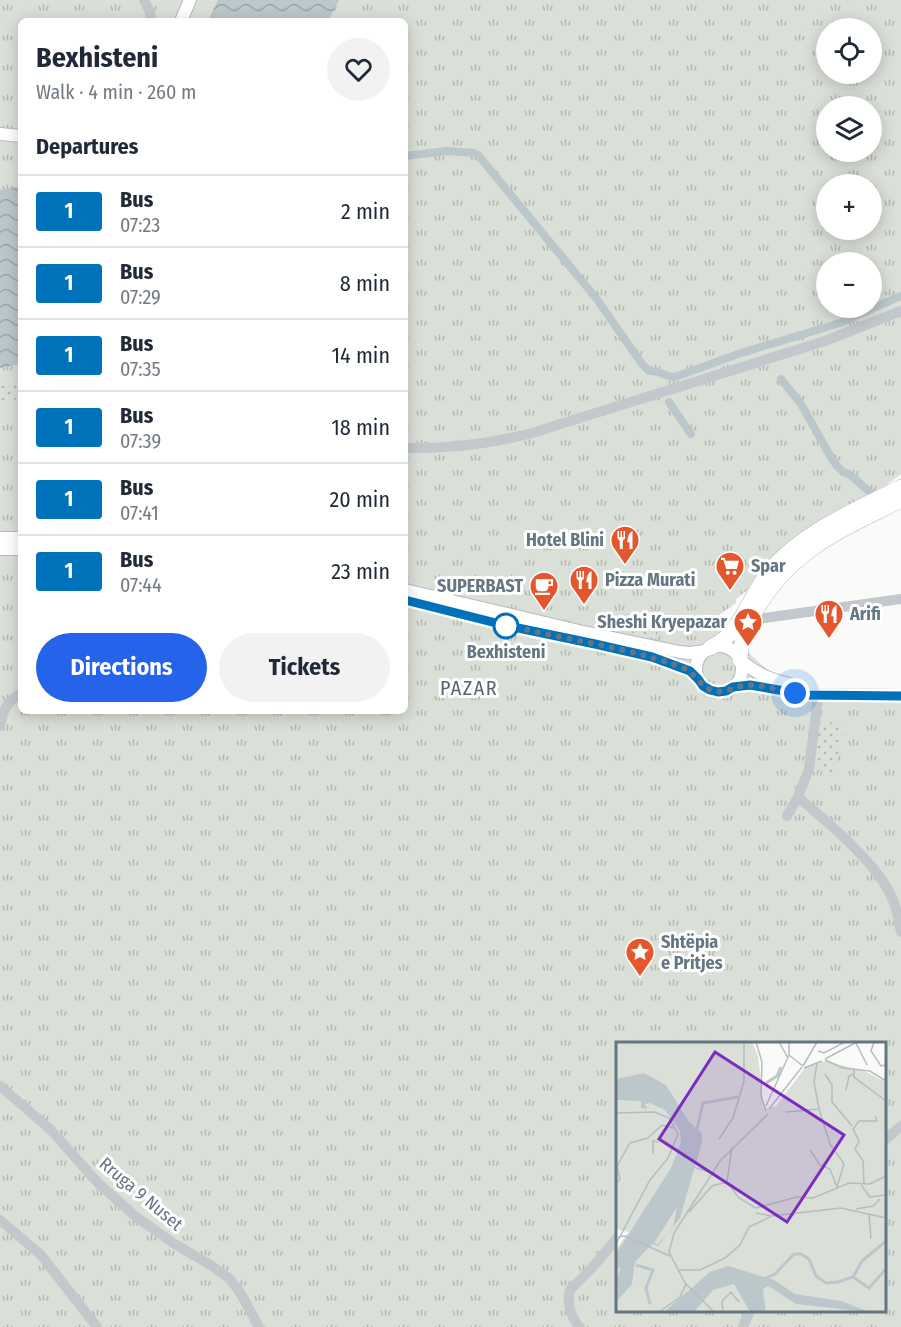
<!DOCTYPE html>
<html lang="en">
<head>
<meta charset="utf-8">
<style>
  body { margin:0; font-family:"Fira Sans Condensed",sans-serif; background:#f2f2f3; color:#1f2937; height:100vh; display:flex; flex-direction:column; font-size:22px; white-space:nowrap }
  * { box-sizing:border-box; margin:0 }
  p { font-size:20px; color:#747a83 }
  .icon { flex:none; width:33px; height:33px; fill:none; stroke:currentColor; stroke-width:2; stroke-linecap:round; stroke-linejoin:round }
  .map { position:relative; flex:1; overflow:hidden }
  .side { position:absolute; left:18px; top:18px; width:390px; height:696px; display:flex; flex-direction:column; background:#fff; border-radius:9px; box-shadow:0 3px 15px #0003 }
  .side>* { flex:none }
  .badge { padding:0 12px; border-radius:4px; font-size:21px; line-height:39px }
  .buttons { position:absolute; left:816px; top:18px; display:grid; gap:12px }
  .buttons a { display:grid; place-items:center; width:66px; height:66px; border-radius:50%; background:#fff; box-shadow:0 3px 15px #0003; font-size:30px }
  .you { position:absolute; width:30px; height:30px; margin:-15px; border:4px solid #fff; border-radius:50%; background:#1a73e8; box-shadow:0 0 0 9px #1a73e833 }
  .map>.badge { position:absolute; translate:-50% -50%; box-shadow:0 0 0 3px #fff }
  h2 { padding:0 18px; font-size:22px; line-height:54px }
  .round { display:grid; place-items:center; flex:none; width:63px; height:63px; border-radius:32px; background:#f2f2f3 }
  .summary { display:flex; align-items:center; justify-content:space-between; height:102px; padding:0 18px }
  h1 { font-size:28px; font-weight:700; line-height:45px }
  .primary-button { display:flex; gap:12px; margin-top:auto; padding:12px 18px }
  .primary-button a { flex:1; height:69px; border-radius:36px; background:#2563eb; color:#fff; font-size:24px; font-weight:700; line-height:69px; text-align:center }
  .primary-button a+a { background:#f2f2f3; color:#1f2937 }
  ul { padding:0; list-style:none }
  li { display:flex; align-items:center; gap:18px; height:72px; padding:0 18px; border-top:2px solid #e0e1e3 }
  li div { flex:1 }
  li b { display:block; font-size:22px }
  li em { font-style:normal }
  li .badge { min-width:66px; font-weight:700; text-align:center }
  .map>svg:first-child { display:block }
  .park { fill:url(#park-tufts); fill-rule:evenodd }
  .garden { fill:url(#garden-dots) }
  .water { fill:url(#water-waves) }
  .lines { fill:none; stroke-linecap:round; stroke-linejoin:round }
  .canal { stroke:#bbc7cb; stroke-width:8 }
  .major-casing { stroke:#b5babe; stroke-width:14 }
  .highway-casing { stroke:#b4b9bd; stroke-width:16 }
  .minor { stroke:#c3c8cc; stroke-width:10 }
  .major { stroke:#fff; stroke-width:12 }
  .highway { stroke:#fff; stroke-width:15 }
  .line-casing { stroke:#fff; stroke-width:14 }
  .line { stroke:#0072bc; stroke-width:9 }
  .walk { stroke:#657683; stroke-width:6; stroke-dasharray:0 10.8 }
  .stop-dot { fill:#fff; stroke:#0072bc; stroke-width:3 }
  .labels { text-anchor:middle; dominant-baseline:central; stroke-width:6; stroke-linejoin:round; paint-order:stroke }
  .poi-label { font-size:18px; font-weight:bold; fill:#657683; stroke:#fff; text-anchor:start }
  .stop-label { font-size:18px; font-weight:bold; fill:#657683; stroke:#fff }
  .street-label { font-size:18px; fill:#657683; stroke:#fff }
  .neighbourhood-label { font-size:20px; letter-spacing:1.5px; fill:#57646e; stroke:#fff }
  .inset-river { fill:none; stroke:#bbc7cb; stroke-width:3 }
  .inset-road { fill:none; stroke:#b5bdc2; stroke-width:1.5 }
  .view { fill:#7b2cbf; fill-opacity:0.15; stroke:#7b2cbf; stroke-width:3 }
  .inset-edge { fill:none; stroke:#657683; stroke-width:3 }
</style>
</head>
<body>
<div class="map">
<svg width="901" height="1327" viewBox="0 0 901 1327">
  <defs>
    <pattern id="park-tufts" width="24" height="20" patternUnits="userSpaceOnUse" patternTransform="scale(1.5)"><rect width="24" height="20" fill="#dadfd7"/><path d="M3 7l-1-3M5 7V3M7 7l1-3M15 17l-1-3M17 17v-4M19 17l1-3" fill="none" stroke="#b4b9b4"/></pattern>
    <pattern id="garden-dots" width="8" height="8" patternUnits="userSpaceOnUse" patternTransform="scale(1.5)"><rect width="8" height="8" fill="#dadfd7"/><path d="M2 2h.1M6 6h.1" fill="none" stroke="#b4b9b4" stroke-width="1.8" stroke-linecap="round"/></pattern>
    <pattern id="water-waves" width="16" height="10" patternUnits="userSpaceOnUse" patternTransform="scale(1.5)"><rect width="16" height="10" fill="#bbc7cb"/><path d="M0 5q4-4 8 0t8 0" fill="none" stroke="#9ca6aa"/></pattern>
  </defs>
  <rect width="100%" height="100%" fill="#fafaf8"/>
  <!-- park -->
  <path class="park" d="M0 0H901V474L736 599V603L712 620 795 695 901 697V1327H0ZM21 21H405V711H21ZM826 28H872V74H826ZM826 106H872V152H826ZM826 184H872V230H826ZM826 262H872V308H826ZM618 1044H884V1310H618Z"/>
  <!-- garden -->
  <path class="garden" d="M21 382V397L0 406V385Z
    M627 612 659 627 656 639 620 630 627 622Z
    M818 721 845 724 833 773 809 769Z"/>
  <!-- water -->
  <path class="water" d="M218 0H339L328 21H208Z
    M21 186V364L0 368V190Z"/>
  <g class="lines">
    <!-- canal -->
    <path class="canal" d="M405 156 447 151 474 153 478 155 596 298 642 364 649 371C663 370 663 377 675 377L741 353 840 323 901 296
      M781 379 801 404 829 454 837 466 843 472 849 474 871 493
      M669 402 691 434"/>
    <!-- major casing -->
    <g class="major-casing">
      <path id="major" d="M181 21 190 0
        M0 134 21 136
        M0 538H21
        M0 549H21
        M405 590 579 631 680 652 690 653 705 651
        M405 600 508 626 595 643 652 657 690 671 698 679
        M696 669a23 23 0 1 1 46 0a23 23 0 1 1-46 0Z
        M740 660C759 676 774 681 798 686
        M733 687 750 685 808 695 901 696"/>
    </g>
    <!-- highway casing -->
    <g class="highway-casing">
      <path id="highway" d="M710 648C717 644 723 640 729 635 747 615 754 588 772 568 806 530 856 510 901 487
        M740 660C740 642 746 628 755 612 791 549 840 531 901 500"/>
    </g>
    <!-- minor -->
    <path class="minor" d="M144 0 150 12 151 21
      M405 448C448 449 490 444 532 433L825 341 901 311
      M750 620 901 599
      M0 726C4 709 6 702 21 693
      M798 797C828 823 878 863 893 900 897 910 899 921 901 932
      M787 816 798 797 809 769 818 696
      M0 1086 51 1130 98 1183 135 1216 173 1243 212 1266 230 1279 241 1294 259 1327
      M884 1141 901 1126
      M0 1220 41 1255 97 1327
      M579 1327C571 1316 566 1304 570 1290L592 1268 618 1237
      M743 1327 750 1310"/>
    <!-- major -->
    <use href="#major" class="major"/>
    <!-- highway -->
    <use href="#highway" class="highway"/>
  </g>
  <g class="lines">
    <!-- line casing -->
    <g class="line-casing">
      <path id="line" d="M405 600 508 626 595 644 652 657 690 671 698 679 703 686 710 690 718 692 726 691 733 687 750 685 808 695 901 696"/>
    </g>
    <!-- line -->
    <use href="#line" class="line"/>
    <!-- walk -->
    <path class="walk" d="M506 626C521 628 536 632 551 635 595 644 639 652 681 667 696 673 700 687 713 691 725 694 737 685 749 685 764 685 780 691 795 693"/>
  </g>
  <!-- icons -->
  <defs>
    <g id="restaurant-pin" transform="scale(1.5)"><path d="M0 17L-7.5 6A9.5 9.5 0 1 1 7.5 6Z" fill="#e4572e" stroke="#fff"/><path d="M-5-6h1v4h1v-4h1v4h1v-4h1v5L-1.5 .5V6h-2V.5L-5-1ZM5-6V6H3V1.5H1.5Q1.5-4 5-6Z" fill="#fff"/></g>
    <g id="supermarket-pin" transform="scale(1.5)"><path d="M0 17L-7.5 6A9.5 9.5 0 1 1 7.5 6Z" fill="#e4572e" stroke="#fff"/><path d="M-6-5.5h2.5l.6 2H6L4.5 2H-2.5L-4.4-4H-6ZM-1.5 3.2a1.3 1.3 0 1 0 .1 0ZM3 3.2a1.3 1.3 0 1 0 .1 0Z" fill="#fff"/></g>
    <g id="cafe-pin" transform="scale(1.5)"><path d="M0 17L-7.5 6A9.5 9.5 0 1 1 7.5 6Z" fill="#e4572e" stroke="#fff"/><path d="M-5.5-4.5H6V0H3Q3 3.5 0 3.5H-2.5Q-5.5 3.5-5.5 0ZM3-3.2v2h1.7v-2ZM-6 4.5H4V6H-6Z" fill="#fff"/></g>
    <g id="sight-pin" transform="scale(1.5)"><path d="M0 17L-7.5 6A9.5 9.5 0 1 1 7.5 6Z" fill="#e4572e" stroke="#fff"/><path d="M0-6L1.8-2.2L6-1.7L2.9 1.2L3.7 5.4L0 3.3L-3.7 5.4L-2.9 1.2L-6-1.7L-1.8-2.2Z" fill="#fff"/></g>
  </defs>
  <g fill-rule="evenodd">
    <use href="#restaurant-pin" x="625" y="540"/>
    <use href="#supermarket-pin" x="730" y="566"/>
    <use href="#restaurant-pin" x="584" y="580"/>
    <use href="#cafe-pin" x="544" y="586"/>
    <use href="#restaurant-pin" x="829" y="614"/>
    <use href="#sight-pin" x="748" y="622"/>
    <use href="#sight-pin" x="640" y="952"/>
  </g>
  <!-- markers -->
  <circle class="stop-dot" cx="506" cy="626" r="12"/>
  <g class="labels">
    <!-- poi labels -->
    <g class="poi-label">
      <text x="604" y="540" text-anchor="end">Hotel Blini</text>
      <text x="751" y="566">Spar</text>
      <text x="605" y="580">Pizza Murati</text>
      <text x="523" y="586" text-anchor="end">SUPERBAST</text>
      <text x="850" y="614">Arifi</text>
      <text x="727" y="622" text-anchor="end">Sheshi Kryepazar</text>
      <text x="661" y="942">Shtëpia<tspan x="661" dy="21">e Pritjes</tspan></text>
    </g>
    <!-- stop labels -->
    <g class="stop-label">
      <text x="506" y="652">Bexhisteni</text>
    </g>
    <!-- street labels -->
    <g class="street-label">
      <text transform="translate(141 1194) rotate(40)">Rruga 9 Nuset</text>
    </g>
    <!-- neighbourhood labels -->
    <g class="neighbourhood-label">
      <text x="469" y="688">PAZAR</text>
    </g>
  </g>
  <!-- overview -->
  <g transform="translate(616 1042)">
    <rect width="270" height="270" fill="#fafaf8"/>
    <path d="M0 0H136L142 14 148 67 160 64 189 26 209 19 248 29 270 40V270H0V207L13 190 0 187Z" fill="#dadfd7"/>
    <path d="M28 31 50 43 73 80 86 91V100L64 176 42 204 36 202 19 220 16 242 0 260V238L5 225 0 228V212L55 126 65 100 64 89 49 68 34 61 29 62 31 67 25 66V59L0 58V37ZM61 165 57 186 42 202 38 201ZM112 224 158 238 179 252 225 259 253 270 180 262 152 244 147 247 150 270H134L118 242 97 248 78 270H48L94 230Z" fill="#bbc7cb" fill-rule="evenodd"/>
    <path class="inset-river" d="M150 41 161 34 165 25M81 87 87 61 122 55M20 223 37 228 30 246 34 262M237 235 253 246 270 227M148 237 159 232 178 212H185L193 217 200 234 210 241 222 240 237 235 246 219 270 199"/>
    <path class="inset-road" d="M140 0 146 20 145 54 150 69M163 0 172 16M173 0V13L187 24M258 0 255 9 265 24 269 23M240 1 251 23M202 9 208 11 229 0M209 17 241 0M209 18 227 26 254 29 270 39M201 21 198 40 203 67 214 102 228 122 221 145M187 24 201 0M188 26 206 19M238 28V35L270 59M209 32 216 43V60L236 84M230 48 233 34 237 32M150 64 173 13M153 67 186 25M170 70 203 67M0 71 39 70 53 76 62 92 52 116 34 138 0 202M103 97 117 76 128 39V0M116 105 111 140 123 156 140 166M194 108 204 123 214 127 221 145M37 112V99L42 100M78 125 95 131M0 141 4 137 1 124 14 101 32 96 46 83 58 86M248 142 247 119 239 107 243 99 237 87 243 79H261L259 74M245 143 254 155 270 153M140 166 181 155 197 156 233 141 254 142 270 134M240 167 257 164 264 157M73 170 96 144 111 140M140 171 156 174 225 166 270 176M253 172 255 197M2 195 9 194 54 214M63 228H84L109 216 124 203 133 185 156 174M68 240 98 270M69 241 53 210 58 191 104 119 152 72M43 270 64 255 70 242M107 270 106 259 115 250 123 260"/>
    <path class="view" d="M99 10 228 93 171 180 43 97Z"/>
    <rect width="270" height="270" class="inset-edge"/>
  </g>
</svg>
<div class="buttons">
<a><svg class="icon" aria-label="locate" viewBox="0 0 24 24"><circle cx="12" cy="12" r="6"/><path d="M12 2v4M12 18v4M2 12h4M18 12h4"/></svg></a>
<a><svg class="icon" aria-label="layers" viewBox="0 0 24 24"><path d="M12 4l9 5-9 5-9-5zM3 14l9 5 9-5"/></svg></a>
<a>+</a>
<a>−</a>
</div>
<div class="you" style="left:795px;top:693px"></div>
<section class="side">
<div class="summary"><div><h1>Bexhisteni</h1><p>Walk · 4 min · 260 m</p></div><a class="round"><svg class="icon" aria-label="heart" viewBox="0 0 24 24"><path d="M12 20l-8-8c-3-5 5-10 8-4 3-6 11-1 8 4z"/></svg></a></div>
<h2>Departures</h2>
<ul>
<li><span class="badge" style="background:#0072bc;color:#fff">1</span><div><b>Bus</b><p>07:23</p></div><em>2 min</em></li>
<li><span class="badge" style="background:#0072bc;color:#fff">1</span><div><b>Bus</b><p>07:29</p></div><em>8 min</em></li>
<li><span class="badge" style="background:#0072bc;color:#fff">1</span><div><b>Bus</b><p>07:35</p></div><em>14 min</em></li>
<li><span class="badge" style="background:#0072bc;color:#fff">1</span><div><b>Bus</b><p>07:39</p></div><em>18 min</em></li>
<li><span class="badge" style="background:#0072bc;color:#fff">1</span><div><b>Bus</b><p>07:41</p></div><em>20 min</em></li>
<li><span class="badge" style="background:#0072bc;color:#fff">1</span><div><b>Bus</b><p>07:44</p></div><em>23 min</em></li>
</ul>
<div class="primary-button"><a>Directions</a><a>Tickets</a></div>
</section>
</div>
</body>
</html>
